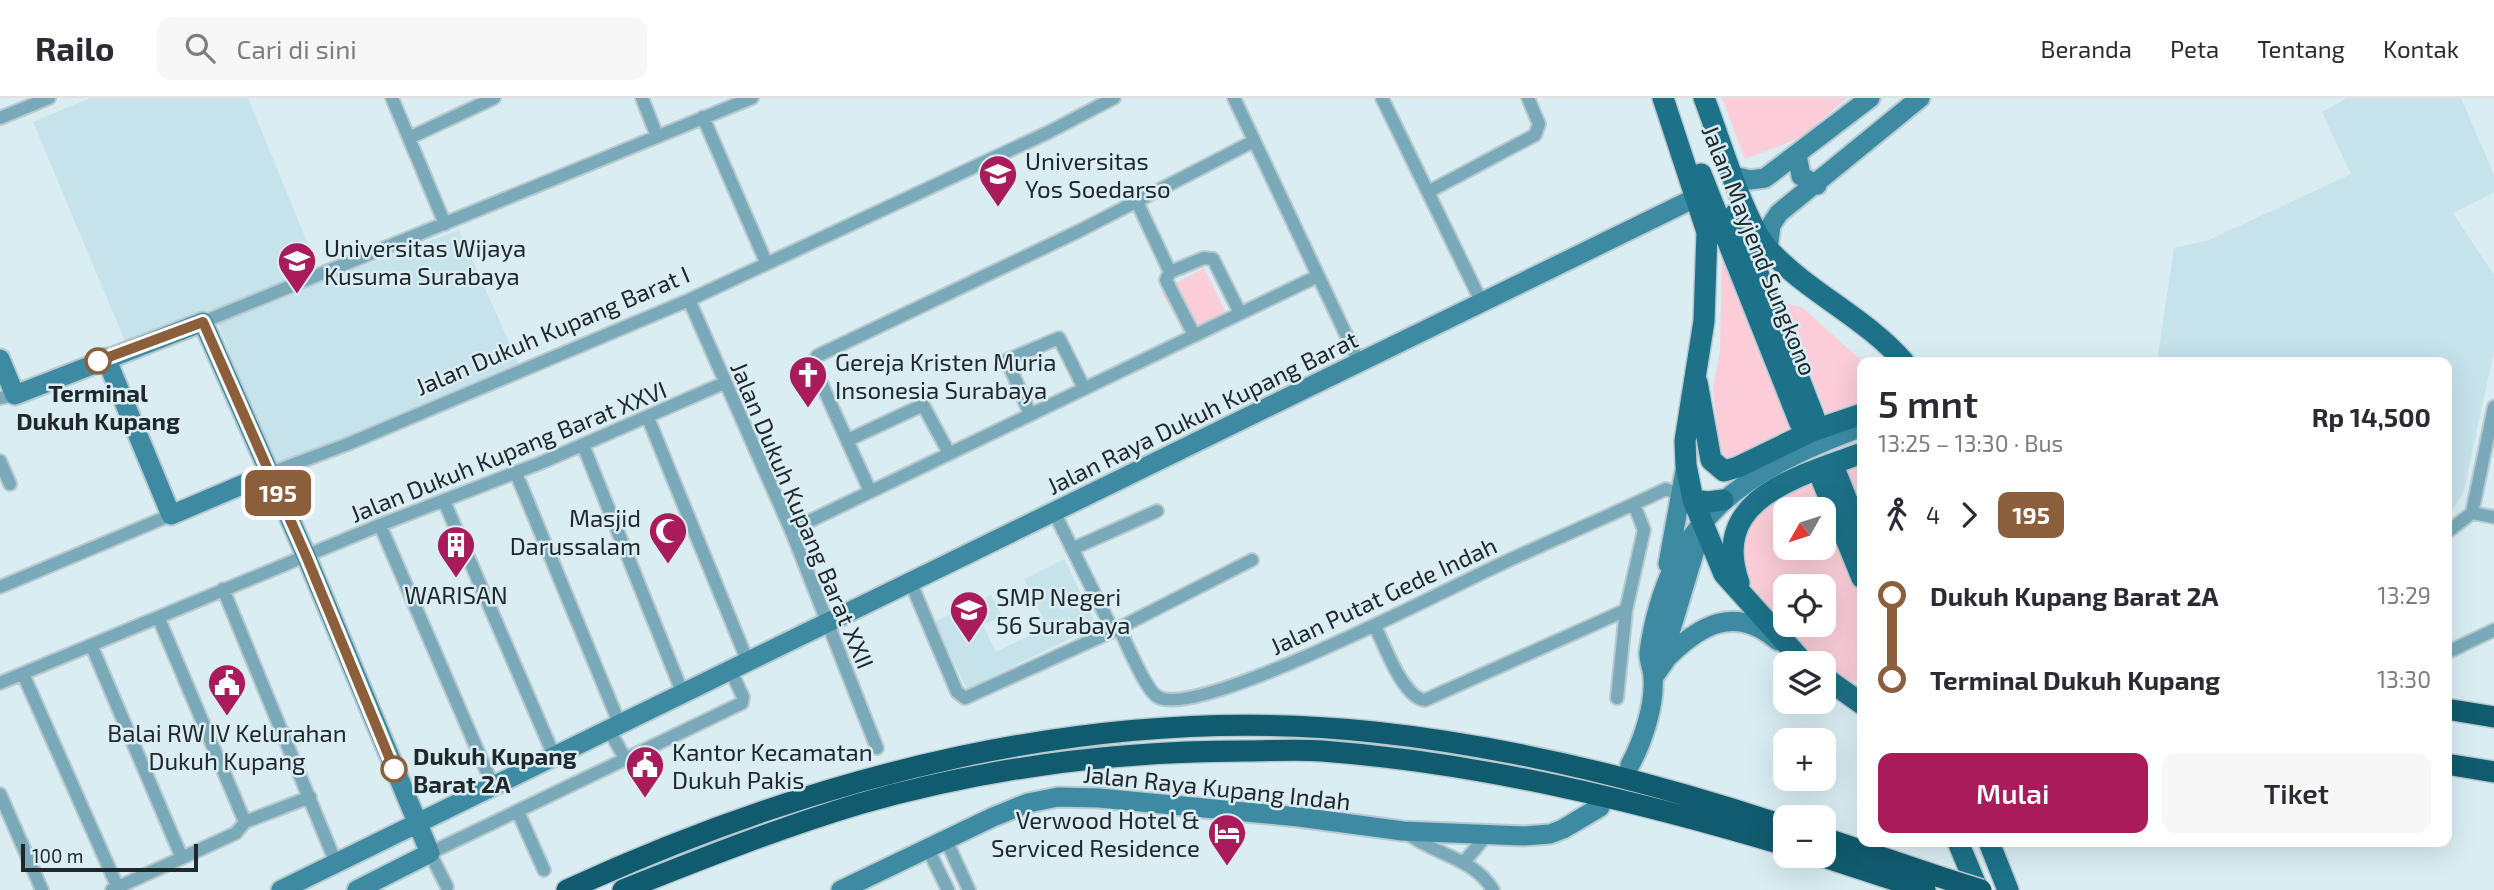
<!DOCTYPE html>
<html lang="id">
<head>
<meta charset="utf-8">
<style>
  body { margin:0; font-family:"Exo 2",sans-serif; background:#f7f7f7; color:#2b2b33; height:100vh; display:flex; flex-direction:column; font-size:26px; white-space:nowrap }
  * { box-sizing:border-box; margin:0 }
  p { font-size:23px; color:#7c7c81 }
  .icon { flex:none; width:38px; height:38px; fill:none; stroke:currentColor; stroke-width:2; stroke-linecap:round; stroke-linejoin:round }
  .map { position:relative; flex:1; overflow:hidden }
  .panel { position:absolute; left:1857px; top:259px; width:595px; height:490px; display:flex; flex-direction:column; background:#fff; border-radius:14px; box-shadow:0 7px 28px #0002 }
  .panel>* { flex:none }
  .badge { padding:0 14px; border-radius:10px; font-size:24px; line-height:46px }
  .needle { width:46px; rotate:231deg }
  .fabs { position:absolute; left:1773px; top:399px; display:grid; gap:14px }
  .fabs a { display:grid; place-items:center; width:63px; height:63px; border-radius:14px; background:#fff; box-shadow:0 7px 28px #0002; font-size:35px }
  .scale { position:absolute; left:21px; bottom:18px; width:177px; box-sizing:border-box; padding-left:7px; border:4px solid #21282b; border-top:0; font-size:19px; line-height:24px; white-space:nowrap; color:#21282b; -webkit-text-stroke:5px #d9edf3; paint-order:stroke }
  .map>.badge { position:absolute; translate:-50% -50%; box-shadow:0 0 0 4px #fff }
  .legs { display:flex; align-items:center; gap:10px; height:77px; padding:0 21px; font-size:23px }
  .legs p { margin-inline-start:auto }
  .summary { display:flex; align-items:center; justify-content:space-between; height:119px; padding:0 21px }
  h1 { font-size:38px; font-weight:600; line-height:52px }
  .primary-button { display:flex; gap:14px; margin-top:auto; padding:14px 21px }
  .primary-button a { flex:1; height:80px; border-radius:14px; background:#a91b5a; color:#fff; font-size:28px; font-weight:600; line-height:80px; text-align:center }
  .primary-button a+a { background:#f7f7f7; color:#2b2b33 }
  ul { padding:0 21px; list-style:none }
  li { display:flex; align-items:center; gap:24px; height:84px; font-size:26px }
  li i { display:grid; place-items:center; width:10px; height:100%; margin:0 9px; background:currentColor }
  li i::after { content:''; width:18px; height:18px; margin:-9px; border:5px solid; border-radius:50%; background:#fff }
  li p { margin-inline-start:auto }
  li:first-child i { background:linear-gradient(#0000 50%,currentColor 0) }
  li:last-child i { background:linear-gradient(currentColor 50%,#0000 0) }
  header { display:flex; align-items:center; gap:42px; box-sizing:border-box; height:98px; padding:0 35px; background:#fff; border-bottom:2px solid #e1e1e2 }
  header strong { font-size:33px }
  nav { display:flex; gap:38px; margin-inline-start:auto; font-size:24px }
  .search { width:490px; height:63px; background:#f7f7f7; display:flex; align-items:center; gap:18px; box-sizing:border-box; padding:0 24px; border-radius:14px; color:#7c7c81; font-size:26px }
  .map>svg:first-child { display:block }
  .built { fill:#c6e2eb }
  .green { fill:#facdd8; fill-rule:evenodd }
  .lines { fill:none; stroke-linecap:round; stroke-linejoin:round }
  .street-casing { stroke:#b8cacf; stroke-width:16 }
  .secondary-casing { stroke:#b8cacf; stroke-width:23 }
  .primary-casing { stroke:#b8cacf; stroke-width:24 }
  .highway-casing { stroke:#b8cacf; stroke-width:24 }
  .street { stroke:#7aaaba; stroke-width:12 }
  .secondary { stroke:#3c8ba2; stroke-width:19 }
  .primary { stroke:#1d7188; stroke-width:21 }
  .highway { stroke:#115b6f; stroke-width:21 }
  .highway-bridge-casing { stroke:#b8cacf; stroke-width:24; stroke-linecap:butt }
  .highway-bridge { stroke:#115b6f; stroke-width:21 }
  .line-1-casing { stroke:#fff; stroke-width:16 }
  .line-1 { stroke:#8b5e3c; stroke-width:10 }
  .stop-1-dot { fill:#fff; stroke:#8b5e3c; stroke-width:3.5 }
  .labels { text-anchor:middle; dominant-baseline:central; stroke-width:5; stroke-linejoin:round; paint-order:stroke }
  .poi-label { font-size:24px; fill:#21282b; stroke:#d9edf3; text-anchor:start }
  .street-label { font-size:24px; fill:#21282b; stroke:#d9edf3 }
  .stop-label { font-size:24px; font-weight:bold; fill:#21282b; stroke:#d9edf3 }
</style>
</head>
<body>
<header>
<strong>Railo</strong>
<div class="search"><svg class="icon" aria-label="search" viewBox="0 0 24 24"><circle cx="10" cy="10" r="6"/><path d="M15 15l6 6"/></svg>Cari di sini</div>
<nav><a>Beranda</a><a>Peta</a><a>Tentang</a><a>Kontak</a></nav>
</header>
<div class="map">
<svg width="2494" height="792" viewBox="0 0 2494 792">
  <rect width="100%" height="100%" fill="#d9edf3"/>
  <!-- built -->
  <path class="built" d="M90 0H248L323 183 459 132 520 269 274 369 213 211 125 243 33 24Z
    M2348 0H2461L2494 77V94L2453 115 2494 177V253L2463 396 2447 419 2446 264H2157L2174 150 2209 142 2351 76 2322 14Z
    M1064 461 1097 529 1079 538 1069 518 1047 528 1024 481Z
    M991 497 1002 518 983 527 996 554 1068 519 1077 537 967 591 934 524Z"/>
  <!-- green -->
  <path class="green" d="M1722 0H1847L1800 40 1745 61Z
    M1722 153 1796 337 1727 371 1712 360 1716 321 1713 290 1720 253Z
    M1204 170 1230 223 1189 244 1161 193Z
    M1783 205 1802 209 1863 264 1862 314 1829 323Z
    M1862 366V412L1846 373Z
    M1815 383 1862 499V585C1814 581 1770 511 1738 474L1739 429 1773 403ZM1785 411H1824V450H1785ZM1785 488H1824V527H1785Z"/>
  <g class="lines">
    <!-- street casing -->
    <g class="street-casing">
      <path id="street" d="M392 0 445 126
        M642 0 657 38
        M1234 0 1359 264
        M1382 0 1482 205
        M703 19 766 164
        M0 20 49 0
        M409 40 494 0
        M1428 94 1535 37 1539 26 1528 0
        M1137 104 1170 174
        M689 202 791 432 877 650
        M203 224 752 0
        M1194 237 1166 182 1170 174 1204 160 1213 161 1240 215
        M0 300 15 297
        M1030 316 1007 262 1059 240 1084 290
        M648 320 748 564
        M848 342 923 307 949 355
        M583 347 683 596
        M0 363 10 386
        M270 375 348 346 689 202 1049 34 1114 0
        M516 375 620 627
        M870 393 813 267 817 258 1079 133 1254 43
        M444 403 555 660
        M1054 414 1113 533 1252 462
        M2472 415 2494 309
        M380 427 493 688
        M791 432 1318 178
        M2446 435 2472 415 2494 419
        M1072 451 1157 413
        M910 483 957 594 965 600 1113 533
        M0 489 171 417
        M223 491 336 765
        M1375 528C1384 546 1403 600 1425 602L1626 512
        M1119 530C1126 544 1146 593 1158 599 1199 622 1450 489 1501 466 1556 440 1612 417 1666 391L1685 399
        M92 549 182 760
        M2446 555 2494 532
        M23 576 118 790
        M0 585 380 427 543 364 724 285
        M1617 600 1626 512 1644 432 1634 406
        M609 632 626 662
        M0 696 42 792
        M518 714 544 772
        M245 724 310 699
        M1405 734C1436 758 1473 759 1493 792
        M946 742 969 792
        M928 751 948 792
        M1464 764 1487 737
        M447 789 430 755 742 605 743 599 731 573
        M112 792 236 735 245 724 159 521"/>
    </g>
    <!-- secondary casing -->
    <g class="secondary-casing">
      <path id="secondary" d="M1797 57 1801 78 1817 87
        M1734 78 1750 82 1765 80 1870 0
        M1768 151 1771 127 1779 115 1920 0
        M106 260 171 417 270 375
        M0 261 15 297 203 224 307 460 430 755 357 792
        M1668 466 1686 367
        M1665 562C1698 528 1735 505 1778 543
        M1653 580 1665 563 1669 538 1701 432
        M1630 667C1643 643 1655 607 1653 580 1653 571 1648 562 1649 554 1668 421 1745 372 1862 329
        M281 792 1695 100
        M841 792 993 719 1028 705 1058 699 1099 700 1299 719 1403 733 1523 738 1550 736 1563 731 1600 709"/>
    </g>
    <!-- primary casing -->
    <g class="primary-casing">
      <path id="primary" d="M1663 0 1707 134 1704 223 1685 343 1686 367 1693 402 1724 476 1804 565
        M1704 0C1719 38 1744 125 1769 152 1809 195 1866 220 1904 264
        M1701 76 1800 325
        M1735 116 1814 319
        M1697 284 1711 362 1724 373 1738 369 1812 333 1862 316
        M1836 375 1862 440
        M1822 382 1862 480
        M1693 402 1708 404 1723 402
        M1739 485C1709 399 1799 379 1862 355
        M1824 579 1862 606
        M1958 744 1978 792
        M1989 744 2008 792"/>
    </g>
    <!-- highway casing -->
    <g class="highway-casing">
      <path id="highway" d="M2446 611 2494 619
        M2446 666 2494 674
        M1824 740 1940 779
        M1821 758 1925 792
        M567 792C817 677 1097 604 1374 634 1515 649 1650 683 1785 728
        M623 792C701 761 779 730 859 706 985 670 1114 653 1244 653 1270 653 1296 651 1322 653 1480 665 1634 702 1785 747"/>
    </g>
    <!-- street -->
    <use href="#street" class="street"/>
    <!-- secondary -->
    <use href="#secondary" class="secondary"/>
    <!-- primary -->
    <use href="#primary" class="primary"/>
    <!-- highway -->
    <use href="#highway" class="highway"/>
    <!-- highway-bridge casing -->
    <g class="highway-bridge-casing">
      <path id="highway-bridge" d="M1940 779 1981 792"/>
    </g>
    <!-- highway-bridge -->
    <use href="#highway-bridge" class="highway-bridge"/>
  </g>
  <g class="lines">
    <!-- line-1 casing -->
    <g class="line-1-casing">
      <path id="line-1" d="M98 263 203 224 307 460 394 671"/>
    </g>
    <!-- line-1 -->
    <use href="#line-1" class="line-1"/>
  </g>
  <!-- icons -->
  <defs>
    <g id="university-pin" transform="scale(2.0125)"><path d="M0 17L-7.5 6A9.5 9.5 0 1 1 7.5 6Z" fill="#a91b5a" stroke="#d9edf3"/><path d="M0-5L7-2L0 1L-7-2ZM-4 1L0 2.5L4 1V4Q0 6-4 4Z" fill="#fff"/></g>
    <g id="church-pin" transform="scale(2.0125)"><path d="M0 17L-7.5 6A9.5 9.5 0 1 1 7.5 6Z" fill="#a91b5a" stroke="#d9edf3"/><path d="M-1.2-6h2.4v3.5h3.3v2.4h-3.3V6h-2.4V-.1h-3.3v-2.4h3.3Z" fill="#fff"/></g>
    <g id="mosque-pin" transform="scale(2.0125)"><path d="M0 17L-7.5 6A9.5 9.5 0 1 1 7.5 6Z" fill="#a91b5a" stroke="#d9edf3"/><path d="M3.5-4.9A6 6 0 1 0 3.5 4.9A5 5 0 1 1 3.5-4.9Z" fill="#fff"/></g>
    <g id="building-pin" transform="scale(2.0125)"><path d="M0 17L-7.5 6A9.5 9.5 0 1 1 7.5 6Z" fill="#a91b5a" stroke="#d9edf3"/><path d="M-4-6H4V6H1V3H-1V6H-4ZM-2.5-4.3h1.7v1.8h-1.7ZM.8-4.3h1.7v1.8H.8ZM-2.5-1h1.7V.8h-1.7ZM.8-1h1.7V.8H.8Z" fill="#fff"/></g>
    <g id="school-pin" transform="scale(2.0125)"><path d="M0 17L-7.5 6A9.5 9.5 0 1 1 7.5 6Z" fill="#a91b5a" stroke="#d9edf3"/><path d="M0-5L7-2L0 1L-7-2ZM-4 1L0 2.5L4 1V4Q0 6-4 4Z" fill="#fff"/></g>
    <g id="civic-pin" transform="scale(2.0125)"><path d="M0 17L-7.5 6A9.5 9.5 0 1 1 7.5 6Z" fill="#a91b5a" stroke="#d9edf3"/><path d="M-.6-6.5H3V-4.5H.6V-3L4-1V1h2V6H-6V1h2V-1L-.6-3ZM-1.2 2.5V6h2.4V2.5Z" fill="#fff"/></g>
    <g id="hotel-pin" transform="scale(2.0125)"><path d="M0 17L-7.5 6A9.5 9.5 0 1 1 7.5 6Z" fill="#a91b5a" stroke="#d9edf3"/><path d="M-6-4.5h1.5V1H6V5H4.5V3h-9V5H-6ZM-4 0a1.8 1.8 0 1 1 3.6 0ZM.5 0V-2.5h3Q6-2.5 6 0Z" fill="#fff"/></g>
  </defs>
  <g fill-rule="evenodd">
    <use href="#university-pin" x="998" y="76"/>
    <use href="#university-pin" x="297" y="163"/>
    <use href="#church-pin" x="808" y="277"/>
    <use href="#mosque-pin" x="668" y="433"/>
    <use href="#building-pin" x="456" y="447"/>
    <use href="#school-pin" x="969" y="512"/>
    <use href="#civic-pin" x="227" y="585"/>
    <use href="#civic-pin" x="645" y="667"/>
    <use href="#hotel-pin" x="1227" y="735"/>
  </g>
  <!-- markers -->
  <g class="stop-1-dot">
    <circle cx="98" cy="263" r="12"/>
    <circle cx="394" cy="671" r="12"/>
  </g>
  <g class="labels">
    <!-- poi labels -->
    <g class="poi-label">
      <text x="1025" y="62">Universitas<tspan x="1025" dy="28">Yos Soedarso</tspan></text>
      <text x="324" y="149">Universitas Wijaya<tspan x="324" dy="28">Kusuma Surabaya</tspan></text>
      <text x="835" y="263">Gereja Kristen Muria<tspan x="835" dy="28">Insonesia Surabaya</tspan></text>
      <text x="641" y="419" text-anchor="end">Masjid<tspan x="641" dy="28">Darussalam</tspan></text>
      <text x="456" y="496" text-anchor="middle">WARISAN</text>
      <text x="996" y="498">SMP Negeri<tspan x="996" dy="28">56 Surabaya</tspan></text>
      <text x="227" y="634" text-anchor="middle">Balai RW IV Kelurahan<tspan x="227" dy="28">Dukuh Kupang</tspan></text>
      <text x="672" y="653">Kantor Kecamatan<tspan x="672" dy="28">Dukuh Pakis</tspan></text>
      <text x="1200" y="721" text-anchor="end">Verwood Hotel &amp;<tspan x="1200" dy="28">Serviced Residence</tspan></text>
    </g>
    <!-- street labels -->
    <g class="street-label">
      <text transform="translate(1760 152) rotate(68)">Jalan Mayjend Sungkono</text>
      <text transform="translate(552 232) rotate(-23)">Jalan Dukuh Kupang Barat I</text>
      <text transform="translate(1202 314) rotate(-26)">Jalan Raya Dukuh Kupang Barat</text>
      <text transform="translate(508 353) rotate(-22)">Jalan Dukuh Kupang Barat XXVI</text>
      <text transform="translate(803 417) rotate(67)">Jalan Dukuh Kupang Barat XXII</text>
      <text transform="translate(1383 497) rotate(-25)">Jalan Putat Gede Indah</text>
      <text transform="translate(1217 689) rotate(6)">Jalan Raya Kupang Indah</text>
    </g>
    <!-- stop labels -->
    <g class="stop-label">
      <text x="98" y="294">Terminal<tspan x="98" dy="28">Dukuh Kupang</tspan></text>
      <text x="413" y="657" text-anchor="start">Dukuh Kupang<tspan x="413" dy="28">Barat 2A</tspan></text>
    </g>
  </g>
</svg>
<div class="fabs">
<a><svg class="needle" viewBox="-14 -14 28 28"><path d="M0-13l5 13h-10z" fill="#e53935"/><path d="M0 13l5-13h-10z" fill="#7c7c81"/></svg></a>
<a><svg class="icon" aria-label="locate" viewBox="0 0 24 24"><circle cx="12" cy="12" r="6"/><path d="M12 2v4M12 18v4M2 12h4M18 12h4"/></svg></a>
<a><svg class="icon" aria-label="layers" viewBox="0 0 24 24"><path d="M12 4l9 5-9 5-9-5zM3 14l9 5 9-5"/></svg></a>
<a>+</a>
<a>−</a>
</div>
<div class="scale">100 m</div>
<b class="badge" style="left:278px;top:395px;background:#8b5e3c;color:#fff">195</b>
<section class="panel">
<div class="summary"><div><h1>5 mnt</h1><p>13:25 – 13:30 · Bus</p></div><b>Rp 14,500</b></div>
<div class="legs"><svg class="icon" aria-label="walk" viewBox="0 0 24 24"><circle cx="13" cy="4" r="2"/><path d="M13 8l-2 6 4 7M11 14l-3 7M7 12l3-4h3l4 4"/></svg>4<svg class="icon" aria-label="forward" viewBox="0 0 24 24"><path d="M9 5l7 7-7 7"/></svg><b class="badge" style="background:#8b5e3c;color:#fff">195</b></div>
<ul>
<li><i style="color:#8b5e3c"></i><b>Dukuh Kupang Barat 2A</b><p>13:29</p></li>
<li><i style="color:#8b5e3c"></i><b>Terminal Dukuh Kupang</b><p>13:30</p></li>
</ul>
<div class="primary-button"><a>Mulai</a><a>Tiket</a></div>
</section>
</div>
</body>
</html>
